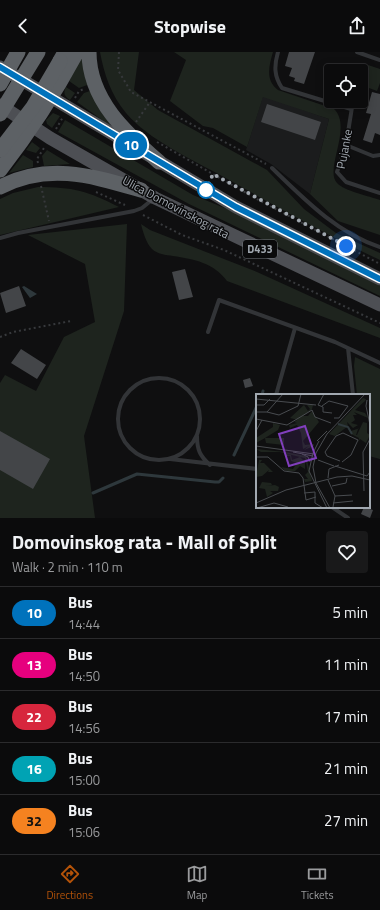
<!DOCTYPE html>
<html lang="en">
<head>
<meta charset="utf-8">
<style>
  body { margin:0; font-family:"Titillium Web",sans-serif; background:#19191a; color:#f1f3f6; height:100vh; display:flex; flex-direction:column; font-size:15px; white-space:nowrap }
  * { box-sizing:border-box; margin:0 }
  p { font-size:13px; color:#9a9b9d }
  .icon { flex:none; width:22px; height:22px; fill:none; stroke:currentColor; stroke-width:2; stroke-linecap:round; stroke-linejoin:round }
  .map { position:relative; height:466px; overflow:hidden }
  .drawer { display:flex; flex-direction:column; background:#0b0b0c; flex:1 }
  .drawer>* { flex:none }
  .badge { padding:0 8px; border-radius:13px; font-size:14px; line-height:26px }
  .controls { position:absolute; left:324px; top:12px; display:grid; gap:8px }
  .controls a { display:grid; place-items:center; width:44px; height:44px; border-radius:4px; background:#0b0b0c; box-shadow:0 2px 10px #0003,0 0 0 1px #2b2b2d; font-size:20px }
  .you { position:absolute; width:20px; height:20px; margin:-10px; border:3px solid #fff; border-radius:50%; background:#1a73e8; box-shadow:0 0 0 6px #1a73e833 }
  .map>.badge { position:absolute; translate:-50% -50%; box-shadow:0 0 0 2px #fff }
  .round { display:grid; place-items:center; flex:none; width:42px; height:42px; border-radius:4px; background:#19191a }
  .head { display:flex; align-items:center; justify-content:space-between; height:68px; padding:0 12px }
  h1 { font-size:19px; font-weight:700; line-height:30px }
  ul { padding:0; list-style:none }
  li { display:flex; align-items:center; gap:12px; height:52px; padding:0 12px; border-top:1px solid #2b2b2d }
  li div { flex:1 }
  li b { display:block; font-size:15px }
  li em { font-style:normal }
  li .badge { min-width:44px; font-weight:700; text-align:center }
  header { display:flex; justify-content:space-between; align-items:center; height:52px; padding:0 12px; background:#0b0b0c; font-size:18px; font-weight:700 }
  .menu { display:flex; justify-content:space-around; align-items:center; height:56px; border-top:1px solid #2b2b2d; background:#0b0b0c; font-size:11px; color:#9a9b9d }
  .menu a { display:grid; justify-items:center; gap:2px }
  .menu .active { color:#b45309 }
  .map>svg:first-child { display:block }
  .built { fill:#1b1c1d }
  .green { fill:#1e241e }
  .water { fill:#2e383c }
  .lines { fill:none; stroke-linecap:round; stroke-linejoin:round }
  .stream { stroke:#2e383c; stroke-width:3 }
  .building { fill:#434548 }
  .path { stroke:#37393c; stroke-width:2; stroke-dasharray:2 3; stroke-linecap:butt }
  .lane { stroke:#323437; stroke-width:4 }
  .primary { stroke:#4d4f54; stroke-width:13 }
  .highway { stroke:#5d6165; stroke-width:15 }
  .highway-bridge { stroke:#5d6165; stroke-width:15 }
  .line-casing { stroke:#fff; stroke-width:9 }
  .line { stroke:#0072bc; stroke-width:6 }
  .walk { stroke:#a1a8b0; stroke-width:4; stroke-dasharray:0 7.2 }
  .stop-dot { fill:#fff; stroke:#0072bc; stroke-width:2 }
  .labels { text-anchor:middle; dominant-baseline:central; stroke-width:3; stroke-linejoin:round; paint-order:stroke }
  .shield { fill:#0a0a0b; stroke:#74797e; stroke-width:1 }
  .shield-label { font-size:11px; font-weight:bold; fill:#a1a8b0 }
  .street-label { font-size:12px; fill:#a1a8b0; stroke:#0a0a0b }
  .inset-river { fill:none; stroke:#2e383c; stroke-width:2 }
  .inset-road { fill:none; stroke:#494c50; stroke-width:1 }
  .view { fill:#813fbd; fill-opacity:0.15; stroke:#813fbd; stroke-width:2 }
  .inset-edge { fill:none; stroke:#a1a8b0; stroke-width:2 }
</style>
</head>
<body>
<header><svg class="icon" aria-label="back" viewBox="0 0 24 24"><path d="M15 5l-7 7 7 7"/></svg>Stopwise<svg class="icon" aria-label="share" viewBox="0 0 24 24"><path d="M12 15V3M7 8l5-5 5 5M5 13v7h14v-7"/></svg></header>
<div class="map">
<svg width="380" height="466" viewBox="0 0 380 466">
  <rect width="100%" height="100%" fill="#0f0f10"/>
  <!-- built -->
  <path class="built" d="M263 44 329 67 310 142 271 112 246 98Z"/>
  <!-- green -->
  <path class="green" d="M100 0H139L134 38 158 58 267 118 304 157 336 181 380 201V208C326 183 274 153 222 124 191 107 149 88 126 61 111 43 104 22 100 0Z
    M174 0H273C269 14 265 28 278 38L334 57C353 75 324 117 337 131 344 139 369 144 380 148V183L338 169 310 142 329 67 263 45 247 95 213 76 203 74 170 49 186 8Z
    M82 4 90 32 79 36 69 29Z
    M368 13 380 17V31L377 39 369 36 367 42 361 39V36Z
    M66 35 75 41 70 48C64 44 63 41 66 35Z
    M90 39 112 71 109 73 77 50 84 41Z
    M53 61 60 64 52 76 47 72 46 68Z
    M65 68 193 143 227 157 380 234V244L189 152 58 80Z
    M32 90 40 96 36 101 26 98Z
    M47 98 70 112 44 114 42 104Z
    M23 103 33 109V115L9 121Z
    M38 135C73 135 88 139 119 155L0 183V147L13 141Z
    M127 172 124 259 84 384 95 466H0V331L5 323 36 339 64 285 95 270 85 212 28 183Z
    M141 172 150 178 257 220 380 276V286L227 229C214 211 194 207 173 204 166 203 157 202 152 197 146 191 143 180 141 172Z
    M355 305 380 317V407L369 404V343H357L354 314Z"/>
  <!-- water -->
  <path class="water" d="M24 234 37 242 30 246 22 235Z"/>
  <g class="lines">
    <!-- stream -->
    <path class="stream" d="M262 343 263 339
      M234 403 257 354
      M93 441 137 422 215 430H219L223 426"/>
  </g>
  <!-- building -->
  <path class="building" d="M289 0H315L304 32 294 29 295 26 289 24 292 16 285 14Z
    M372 40 380 42V83L375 81 372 91 363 88 371 62 366 61Z
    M267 52 321 70 315 88 261 70Z
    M185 217 193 245 179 248 172 220Z
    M19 234 26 254 6 261 0 241Z
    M21 297 46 313 37 327 11 311Z
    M250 326 253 334 245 336 243 328Z
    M0 379 50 407 33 437 0 418Z
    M364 455 373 458 370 466 361 462Z"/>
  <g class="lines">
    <!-- path -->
    <path class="path" d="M119 0 118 18 131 40 266 112
      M75 46 79 39 84 37
      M136 70 150 50
      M56 77 63 65
      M157 90 253 145 380 212
      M38 111 37 107 44 96
      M41 134 49 169
      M96 140 125 153
      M143 163 182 183 224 198 380 271
      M0 285 13 280 71 269"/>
    <!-- lane -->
    <path class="lane" d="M278 0C274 14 274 24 282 36L351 57
      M357 0 380 8
      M361 23 364 14
      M353 49 346 93 337 120 346 130 380 141
      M346 93 373 104 380 103
      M272 116C304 147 337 181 380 195
      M0 186 18 181 134 159 142 156 153 147
      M208 280 219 248 335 290 380 311
      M348 296 353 343
      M118 367a41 41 0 1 1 82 0a41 41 0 1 1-82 0Z
      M276 343 295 276
      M197 384C197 398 200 404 210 413
      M170 407 257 417
      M332 455 348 466"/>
    <!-- primary -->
    <path class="primary" d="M0 15 236 155 380 227
      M0 53 50 86 155 146 380 253"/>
    <!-- highway -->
    <path class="highway" d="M89 0C89 48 126 81 159 110
      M60 9 65 0
      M0 118C29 81 55 41 77 0
      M0 135C49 110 92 124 141 138"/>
    <!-- highway-bridge -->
    <path class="highway-bridge" d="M0 32 18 0
      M0 62 38 0
      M0 98 33 55 60 9"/>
  </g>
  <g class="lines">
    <!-- line casing -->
    <g class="line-casing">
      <path id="line" d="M0 15 236 155 380 227"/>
    </g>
    <!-- line -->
    <use href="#line" class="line"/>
    <!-- walk -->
    <path class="walk" d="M206 138 213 122 346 194"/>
  </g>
  <!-- markers -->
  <circle class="stop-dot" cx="206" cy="138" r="8"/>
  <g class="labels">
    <!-- shield labels -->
    <rect class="shield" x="243" y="188" width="34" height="18" rx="3"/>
    <g class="shield-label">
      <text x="260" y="197">D433</text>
    </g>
    <!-- street labels -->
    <g class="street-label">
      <text transform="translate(344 97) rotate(-79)">Pujanke</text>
      <text transform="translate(176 155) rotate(28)">Ulica Domovinskog rata</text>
    </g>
  </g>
  <!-- overview -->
  <g transform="translate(256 342)">
    <rect width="114" height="114" fill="#0f0f10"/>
    <path d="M107 4 110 5 109 7 99 16 109 19 112 24 98 18 101 21H97L99 26 95 29 102 31 97 34 91 28 92 32 79 42 73 40ZM48 11 52 17 54 15 51 11H57L56 15 42 26 34 24ZM56 17 63 28 47 47 49 51 58 50V52L48 56 53 52 47 55 45 39 41 31 34 34 33 31 41 29 38 28 47 22H52ZM107 28 111 29V39L114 41 110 49 104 45 102 48 103 44 95 40 91 33H93L95 37 104 34 102 35 100 41H101ZM17 29 24 31 22 36 9 44H28V51L10 49 9 44 0 49V44L17 33ZM0 55 29 58 50 62 56 87 49 88 48 85H52L49 81 52 78 49 64 44 63 49 68V75L44 72 39 77H32L28 76 25 73 37 75 41 69 35 67 34 62H29V60L35 61 36 66 44 63 24 58H5ZM3 66H6L4 69H8L17 78H12L13 76 6 82 0 83ZM6 88 15 89 16 91 10 92 19 91 23 93 22 97H14L17 99 11 103 9 95 3 94Z" fill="#1e241e"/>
    <path class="inset-river" d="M82 30 92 33 96 40"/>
    <path class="inset-road" d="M0 5 60 11M111 6 110 12 114 31M0 11H8L14 5M62 11 67 13V18L76 19M62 11 68 0M66 12 73 7 92 12 83 24H78M0 18H11L27 0M11 18 23 21 42 12 45 0M0 25 31 31 56 16 59 23 75 29M0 37 6 26M61 47 71 37M63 47 57 59 53 77 71 114M0 52 58 60M37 58 57 62M46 60 52 63 54 68M0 63H12L28 77 43 79 47 84 50 106 60 103M62 66 78 72M84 67 71 62 69 58 80 42 87 39 102 46 95 61 86 68M79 72 111 82 114 78M72 84 73 75 83 71M72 86 79 102 77 113M76 92 90 89 91 84M108 97 107 58 114 45M48 99 59 98V109L67 114M79 102 96 101M0 109 30 96 81 83 96 82 114 86M77 109 97 107M1 114 18 109 32 113M74 114 60 89 57 73 60 59 71 40 109 0"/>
    <path class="view" d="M49 32 60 64 33 72 23 40Z"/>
    <rect width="114" height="114" class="inset-edge"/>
  </g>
</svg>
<div class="controls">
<a><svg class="icon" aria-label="locate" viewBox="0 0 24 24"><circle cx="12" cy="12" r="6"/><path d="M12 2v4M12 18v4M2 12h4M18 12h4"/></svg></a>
</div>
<div class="you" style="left:346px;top:194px"></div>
<b class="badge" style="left:131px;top:93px;background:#0072bc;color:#fff">10</b>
</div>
<section class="drawer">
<div class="head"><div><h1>Domovinskog rata - Mall of Split</h1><p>Walk · 2 min · 110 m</p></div><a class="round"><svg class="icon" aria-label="heart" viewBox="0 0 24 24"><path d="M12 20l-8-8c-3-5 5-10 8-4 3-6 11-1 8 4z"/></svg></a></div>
<ul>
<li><span class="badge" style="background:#0072bc;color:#fff">10</span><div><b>Bus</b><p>14:44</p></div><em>5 min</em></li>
<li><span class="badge" style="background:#e6007e;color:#fff">13</span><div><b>Bus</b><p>14:50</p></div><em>11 min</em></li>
<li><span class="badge" style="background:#d7263d;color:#fff">22</span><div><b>Bus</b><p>14:56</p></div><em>17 min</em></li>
<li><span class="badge" style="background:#00a3b4;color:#fff">16</span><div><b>Bus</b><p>15:00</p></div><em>21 min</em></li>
<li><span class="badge" style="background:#f58220;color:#111">32</span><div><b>Bus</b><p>15:06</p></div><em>27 min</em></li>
</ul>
</section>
<nav class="menu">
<a class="active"><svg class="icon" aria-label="directions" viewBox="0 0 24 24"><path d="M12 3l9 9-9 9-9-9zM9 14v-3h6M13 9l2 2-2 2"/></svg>Directions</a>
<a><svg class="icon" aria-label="map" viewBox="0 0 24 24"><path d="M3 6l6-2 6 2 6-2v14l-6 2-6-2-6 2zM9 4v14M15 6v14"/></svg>Map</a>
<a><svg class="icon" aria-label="tickets" viewBox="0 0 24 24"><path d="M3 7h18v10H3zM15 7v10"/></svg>Tickets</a>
</nav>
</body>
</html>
